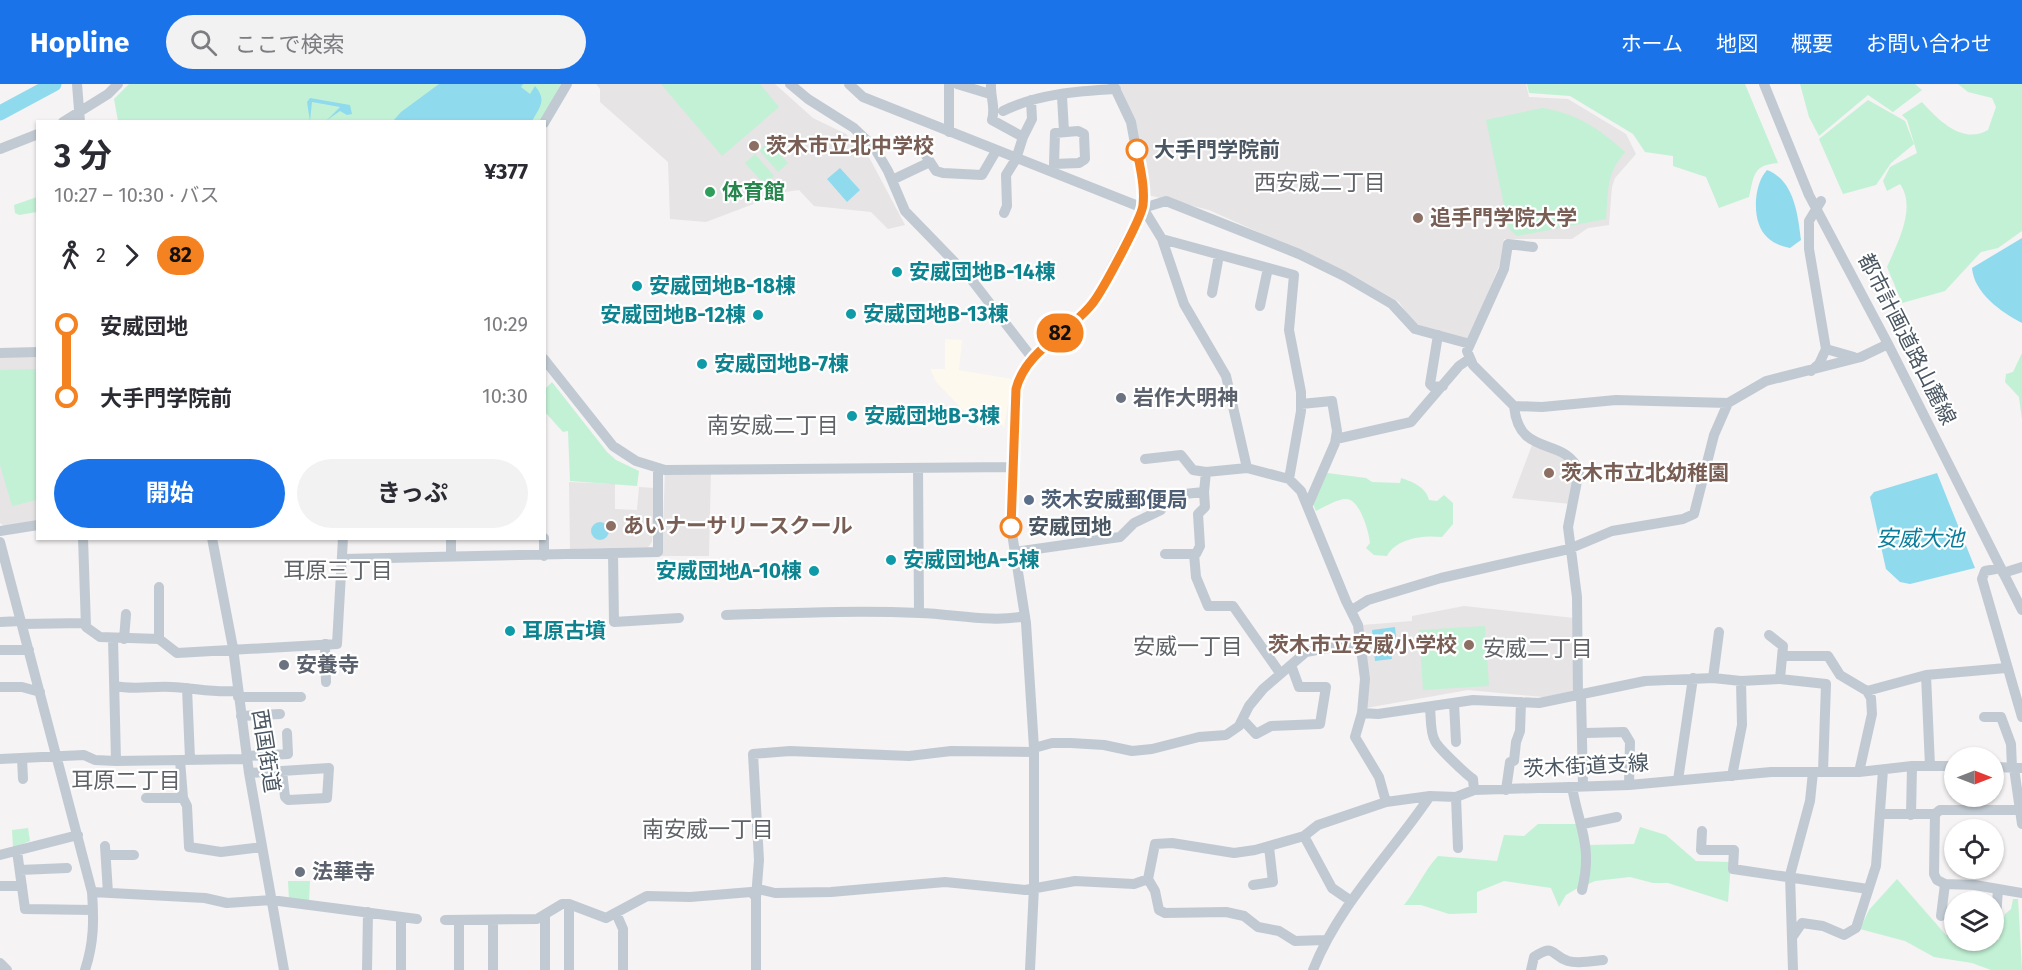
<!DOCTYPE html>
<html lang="ja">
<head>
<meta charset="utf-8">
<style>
  body { margin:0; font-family:"Fira Sans","Noto Sans JP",sans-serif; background:#f2f2f3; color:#2b2b33; height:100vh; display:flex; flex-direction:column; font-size:22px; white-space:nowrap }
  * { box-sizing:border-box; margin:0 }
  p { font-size:20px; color:#7c7c81 }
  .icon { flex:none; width:33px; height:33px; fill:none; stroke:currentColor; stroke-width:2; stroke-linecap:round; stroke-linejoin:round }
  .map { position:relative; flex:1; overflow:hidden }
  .panel { position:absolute; left:36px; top:36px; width:510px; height:420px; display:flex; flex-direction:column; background:#fff; border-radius:0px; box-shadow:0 2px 4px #0004 }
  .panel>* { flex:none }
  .badge { padding:0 12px; border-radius:20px; font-size:21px; line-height:39px }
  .needle { width:39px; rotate:90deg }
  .tools { position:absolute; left:1944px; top:663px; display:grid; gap:12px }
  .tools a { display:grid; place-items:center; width:60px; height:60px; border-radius:50%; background:#fff; box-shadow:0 2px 4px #0004; font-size:30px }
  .map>.badge { position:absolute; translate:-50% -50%; box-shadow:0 0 0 3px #fff }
  .legs { display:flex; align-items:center; gap:9px; height:66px; padding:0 18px; font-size:20px }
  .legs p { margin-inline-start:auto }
  .headline { display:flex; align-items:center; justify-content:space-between; height:102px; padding:0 18px }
  h1 { font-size:33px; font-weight:700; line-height:45px }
  .cta { display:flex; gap:12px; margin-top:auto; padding:12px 18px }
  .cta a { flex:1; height:69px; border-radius:36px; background:#1a73e8; color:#fff; font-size:24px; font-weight:700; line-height:69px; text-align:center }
  .cta a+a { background:#f2f2f3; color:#2b2b33 }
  ul { padding:0 18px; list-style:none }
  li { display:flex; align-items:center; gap:21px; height:72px; font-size:22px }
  li i { display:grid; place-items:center; width:9px; height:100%; margin:0 8px; background:currentColor }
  li i::after { content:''; width:15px; height:15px; margin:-8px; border:4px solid; border-radius:50%; background:#fff }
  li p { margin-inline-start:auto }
  li:first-child i { background:linear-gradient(#0000 50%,currentColor 0) }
  li:last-child i { background:linear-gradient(currentColor 50%,#0000 0) }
  header { display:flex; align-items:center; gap:36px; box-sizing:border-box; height:84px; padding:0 30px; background:#1a73e8; color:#fff }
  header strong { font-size:28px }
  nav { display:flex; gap:33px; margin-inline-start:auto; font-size:21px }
  .search { width:420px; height:54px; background:#f2f2f3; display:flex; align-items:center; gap:15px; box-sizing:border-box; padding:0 21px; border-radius:33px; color:#7c7c81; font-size:22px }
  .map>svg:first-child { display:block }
  .commercial { fill:#fdf9ef }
  .education { fill:#e6e4e5 }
  .green { fill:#c3f1d5 }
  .water { fill:#90daee }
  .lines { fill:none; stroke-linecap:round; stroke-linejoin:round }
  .river { stroke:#90daee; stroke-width:15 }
  .minor { stroke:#c1cad2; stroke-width:10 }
  .line-1-casing { stroke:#fff; stroke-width:14 }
  .line-1 { stroke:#f58220; stroke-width:9 }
  .education-dot { fill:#8d6e63; stroke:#fff; stroke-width:2 }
  .stop-1-dot { fill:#fff; stroke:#f58220; stroke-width:3 }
  .leisure-dot { fill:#2e9e5b; stroke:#fff; stroke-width:2 }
  .culture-dot { fill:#0f9aa8; stroke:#fff; stroke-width:2 }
  .worship-dot { fill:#6b7280; stroke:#fff; stroke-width:2 }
  .service-dot { fill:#5c6f8a; stroke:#fff; stroke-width:2 }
  .labels { text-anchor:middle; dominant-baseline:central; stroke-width:4.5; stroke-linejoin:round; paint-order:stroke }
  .education-label { font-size:21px; font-weight:bold; fill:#785e54; stroke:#fff; text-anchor:start }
  .stop-label { font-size:21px; font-weight:bold; fill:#4a5661; stroke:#fff; text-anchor:start }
  .leisure-label { font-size:21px; font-weight:bold; fill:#27864d; stroke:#fff; text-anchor:start }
  .culture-label { font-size:21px; font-weight:bold; fill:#0d838f; stroke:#fff; text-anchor:start }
  .street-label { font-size:21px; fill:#4a5661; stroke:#fff }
  .worship-label { font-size:21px; font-weight:bold; fill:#5b616d; stroke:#fff; text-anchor:start }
  .service-label { font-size:21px; font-weight:bold; fill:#4e5e75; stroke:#fff; text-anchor:start }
  .neighbourhood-label { font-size:22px; fill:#5f6368; stroke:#fff }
  .water-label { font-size:22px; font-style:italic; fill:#0c7c9b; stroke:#fff }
</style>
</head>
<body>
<header>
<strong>Hopline</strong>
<div class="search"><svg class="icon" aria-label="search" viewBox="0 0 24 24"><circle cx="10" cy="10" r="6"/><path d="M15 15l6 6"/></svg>ここで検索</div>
<nav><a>ホーム</a><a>地図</a><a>概要</a><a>お問い合わせ</a></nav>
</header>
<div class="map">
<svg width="2022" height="886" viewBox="0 0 2022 886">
  <rect width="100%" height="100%" fill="#f5f3f3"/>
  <!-- commercial -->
  <path class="commercial" d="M945 255 962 256 959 286 1012 295 1004 345 1002 341 988 338 986 345 979 343 936 298 930 285H945Z"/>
  <!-- education -->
  <path class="education" d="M596 0H775L813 34 846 50 870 75 905 141 888 145 871 128 814 122 799 106 785 108 706 138 670 135 668 78 600 18V5Z
    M1119 0H1526L1529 13 1568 15 1626 50 1636 70 1615 94 1612 103 1609 141 1588 144 1572 155H1504L1499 182 1468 257 1413 239 1399 218 1345 187 1209 126 1148 111 1135 37Z
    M38 271 37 437 4 442 0 439V273Z
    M1532 361 1557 368 1576 383 1571 420 1512 414Z
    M711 385 709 472H662L665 386Z
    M569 398 615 400V425L637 426 639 403 655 404 652 458 648 463 570 465Z
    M1464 522 1574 534 1573 607 1543 613 1468 606 1366 624 1362 541 1412 537V532Z"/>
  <!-- green -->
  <path class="green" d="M129 0H561L541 38 118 37 114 15Z
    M661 0H760L779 23 722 72Z
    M1527 0H1745L1778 79C1753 81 1754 91 1749 113L1719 124 1706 93 1673 82V72L1645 68 1633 50 1570 12 1529 9Z
    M1800 0H1915L1922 6 1893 28 1868 11 1819 52 1809 33Z
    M1958 0H2022V147L1998 164 1981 168 1945 207 1902 219 1887 183C1897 160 1917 124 1900 100L1887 107 1883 97 1890 83 1917 69 1907 36 1902 31 1922 18C1938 36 1963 61 1988 46L1996 23 1992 14 1968 8Z
    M1868 16 1905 37 1914 60 1891 79 1876 101 1843 110 1819 55Z
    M1542 24C1576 29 1600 45 1625 68 1605 92 1609 106 1606 135L1517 152 1509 145 1486 36Z
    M769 58 788 79 778 88 759 66Z
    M755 70 774 92 764 100 745 79Z
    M37 113V128L19 131 15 129 14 121Z
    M2022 269V336L2019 313 2005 298 2006 290 2013 288Z
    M37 285V416L12 422 0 381V286Z
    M552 298 607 368 616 376 639 387 637 402 570 397 568 347 563 348 545 328V305Z
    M1327 389 1366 394 1372 398 1400 399 1401 394C1413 398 1426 403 1429 416L1437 417 1444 411 1453 419V440L1442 453C1424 451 1396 454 1387 472L1374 471 1366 464 1370 459C1369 448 1360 415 1346 415 1337 415 1324 423 1316 427L1313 420Z
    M1485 542 1489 602 1423 606 1419 546Z
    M1538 740H1578L1582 746 1581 802 1566 811 1559 823 1551 804 1504 797 1477 808V829L1449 830 1421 821H1404C1417 805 1424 787 1438 772L1497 777 1504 751 1524 752Z
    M1640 743 1666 751 1696 777 1731 778 1728 818 1668 799H1653L1630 793 1595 797 1586 801 1588 761 1634 760Z
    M28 744 30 757 13 764 12 746Z
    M1897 795 1946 851 1954 852V856H1999L2005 830 2011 825 2013 815H2018L2022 886H1991L1972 879 1934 873 1905 857 1860 845 1869 826Z
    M288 797H310L309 818 289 816Z"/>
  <!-- water -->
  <path class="water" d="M439 0H523L521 3 530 10 535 2C547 16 540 23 532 37H393L401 28Z
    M310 14 350 21 352 30 347 31 340 27 326 37 340 23 312 18 310 37 307 18Z
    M840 84 860 106 847 118 827 95Z
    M1767 86C1794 96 1798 131 1801 156L1790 164C1782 162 1774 160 1768 154 1751 140 1753 101 1767 86Z
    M2022 154V239C2001 228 1974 209 1972 184Z
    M1937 389 1975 484 1910 500 1900 498 1886 485 1870 413 1874 408Z
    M591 447a9 9 0 1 1 18 0a9 9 0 1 1-18 0Z
    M1395 543 1397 562 1390 563 1392 575 1375 577 1372 546Z"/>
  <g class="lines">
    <!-- river -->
    <path class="river" d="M0 29 54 0"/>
    <!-- minor -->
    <path class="minor" d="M77 0 80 38
      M790 0 808 15 854 44 874 63 888 87 905 127 971 195 1033 275
      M849 0 863 13 1143 124 1162 155 1184 220 1226 292 1247 384 1289 395 1301 407 1346 517 1358 541 1365 595 1362 629 1355 653 1379 693 1386 718 1430 712
      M949 0V48
      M957 0 990 10
      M991 0C990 13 996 23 992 36L1023 53
      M1764 0 1809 111 1888 260 2022 526
      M1062 12 1064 48
      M1003 27C1037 10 1078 7 1116 5
      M63 38 108 10 118 0
      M544 39 567 0
      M1078 47 1084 50 1085 75 1079 79 1054 80 1055 49Z
      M0 65 38 50
      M925 70 936 87 943 89 982 91 996 67
      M892 96 930 78
      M1143 124 1166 117 1299 170 1344 192 1392 220 1415 245 1470 260
      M1004 129 1007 122 1006 91 1016 75 1023 53 1032 35 1031 16
      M1162 155 1294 191 1289 246 1301 308V327L1289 395
      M1533 163 1508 160 1504 185 1467 267 1473 281 1514 322 1542 323 1616 316 1728 319 1766 297 1861 273 1888 260
      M1212 209 1219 171
      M1260 222 1268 184
      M1438 251 1430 300 1433 303 1443 302
      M1826 265 1854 273
      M0 269 38 268
      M544 275 613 362 636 377 665 386 1012 383
      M1811 287 1819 280 1826 265 1809 165V137L1821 117
      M1301 320 1332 317 1337 347 1335 359 1308 421
      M1514 322C1519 375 1564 351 1579 387L1568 443 1577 513 1578 612
      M1336 355 1411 338 1459 282 1469 275
      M1145 375 1181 371 1193 386 1206 388
      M918 384 919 529
      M0 447 38 441
      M83 454 86 543 100 553 159 555 177 569 337 560 343 454
      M212 454 233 564 249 689 284 886
      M451 454V473
      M544 454V472
      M0 458 92 808C94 836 94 859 85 886
      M1015 468 1120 453 1134 439 1161 426 1164 412 1204 408 1206 388 1247 384
      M613 470 614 538 679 534
      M1165 470H1196L1200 462 1198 430 1205 423 1204 408
      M1194 470 1196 493 1208 522H1233L1280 589
      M342 475 658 468V384
      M2001 484 1985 487 1982 495 2022 633
      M2003 489 2022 483
      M159 503V555
      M1352 526 1368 516 1441 494 1569 465 1612 447 1683 435 1694 430 1714 351 1728 319
      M726 531C791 529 855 526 920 529 954 530 992 539 1025 532
      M0 538 21 537
      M22 540 84 539
      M1769 551 1783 562 1780 595
      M113 554 116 677
      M124 555 126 530
      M325 560 326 598
      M0 566H29
      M1783 572H1828L1840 591 1867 607 1871 614 1872 630 1859 688
      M1926 591 1930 682
      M1713 594 1719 548
      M115 602C134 606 151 602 171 603 196 604 211 609 237 607
      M0 603H22L40 608
      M187 604 190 675
      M1867 607 1926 591 2006 584
      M1581 611 1583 702
      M238 613H301
      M1454 619 1456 658
      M1430 623C1431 633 1430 649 1435 657 1438 664 1467 691 1473 695L1474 706
      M1362 629 1378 630 1473 616 1539 619 1645 597 1713 594 1741 597 1780 595 1826 600 1823 688
      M241 632 280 630
      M1984 633H2001L2011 660 2012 684
      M1243 636 1256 650 1271 642 1320 640 1326 603H1299L1291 581
      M1586 649 1624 648 1630 658 1629 701
      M1034 664 1052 659H1071L1104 661 1132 667 1152 665 1199 653 1226 651 1239 642 1249 622 1263 605 1306 568 1362 558
      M247 672 288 670 287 649
      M22 674 23 695
      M0 675 84 671 95 676 116 677 247 675
      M1994 683 2022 684
      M2014 684 2022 740
      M249 689 329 684 327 714 288 716 285 713 282 687
      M1732 692 1742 641 1741 597
      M1678 696 1693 594
      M1572 703C1579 743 1593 762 1582 806
      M1506 706 1510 678 1514 677 1516 658 1520 647 1521 618
      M1456 713 1458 764
      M146 714H183L180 676
      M183 714 187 722 189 763 221 768 262 763
      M1881 730H1935L1940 726H2018
      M1935 730 1934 790 1937 796 1945 800 1975 801 2022 809
      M1911 731 1912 682
      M1583 740 1617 733
      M1702 747 1701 766H1734L1733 785 1868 805
      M1304 752 1332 804 1351 817
      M105 762 108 809
      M17 767 25 825 93 826
      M0 771 78 751
      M106 771H134
      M20 786 67 784
      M1148 795 1155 807 1159 826 1165 829 1226 828 1244 832 1258 843 1279 847 1295 857 1325 856
      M1253 801 1273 798 1269 763
      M0 802H22
      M758 805 775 809 831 808 945 798 1025 806 1075 797 1134 800 1148 795 1155 760 1172 759 1234 769 1255 766 1304 752 1318 741 1386 718
      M92 808 205 814 227 819 271 816 417 835
      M569 820V886
      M616 829 623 845V886
      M1941 832 1945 800
      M445 836 537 835 562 820H569L606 834 647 812 690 813 751 808 756 813
      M459 836V886
      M493 836V886
      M1995 849 1998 805
      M1793 852 1802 839 1823 842 1844 851 1856 844 1876 782 1883 686
      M0 879 7 886
      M367 886 368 828
      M401 886V834
      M545 886V832
      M756 886V813L759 776 753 670 790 667 909 672 951 667 1034 668
      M1030 886 1034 803V664L1026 539 1011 443 1016 305 1020 292 1033 275 1093 219 1143 124V103L1131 38 1113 0
      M1313 886C1339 820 1391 770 1430 712L1456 713 1474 706 1629 701 1771 688H1859L1912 682H1954
      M1531 886 1534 873C1555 859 1550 871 1568 877 1578 880 1593 877 1603 876
      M1793 886 1790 791 1810 717 1813 688"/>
  </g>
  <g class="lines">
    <!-- line-1 casing -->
    <g class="line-1-casing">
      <path id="line-1" d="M1011 443 1016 305C1026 266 1069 249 1092 220 1102 208 1142 133 1143 121 1145 102 1140 84 1137 66"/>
    </g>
    <!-- line-1 -->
    <use href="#line-1" class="line-1"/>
  </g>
  <!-- markers -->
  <g class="education-dot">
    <circle cx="754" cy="62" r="6"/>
    <circle cx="1418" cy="134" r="6"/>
    <circle cx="1549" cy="389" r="6"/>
    <circle cx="611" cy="442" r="6"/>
    <circle cx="1469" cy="561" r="6"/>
  </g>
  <g class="stop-1-dot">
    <circle cx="1137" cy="66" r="10"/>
    <circle cx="1011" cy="443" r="10"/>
  </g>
  <circle class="leisure-dot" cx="710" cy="108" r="6"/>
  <g class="culture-dot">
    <circle cx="897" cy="188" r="6"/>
    <circle cx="637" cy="202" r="6"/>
    <circle cx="851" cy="230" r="6"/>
    <circle cx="758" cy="231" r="6"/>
    <circle cx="702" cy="280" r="6"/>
    <circle cx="852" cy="332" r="6"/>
    <circle cx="891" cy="476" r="6"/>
    <circle cx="814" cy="487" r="6"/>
    <circle cx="510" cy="547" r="6"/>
  </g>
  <g class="worship-dot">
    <circle cx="1121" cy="314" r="6"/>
    <circle cx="284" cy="581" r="6"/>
    <circle cx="300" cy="788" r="6"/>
  </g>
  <circle class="service-dot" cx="1029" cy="416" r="6"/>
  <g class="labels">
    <!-- education labels -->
    <g class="education-label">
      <text x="766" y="62">茨木市立北中学校</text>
      <text x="1430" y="134">追手門学院大学</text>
      <text x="1561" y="389">茨木市立北幼稚園</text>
      <text x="623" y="442">あいナーサリースクール</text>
      <text x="1457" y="561" text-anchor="end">茨木市立安威小学校</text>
    </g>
    <!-- stop labels -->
    <g class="stop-label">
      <text x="1154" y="66">大手門学院前</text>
      <text x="1028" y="443">安威団地</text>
    </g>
    <!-- leisure labels -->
    <g class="leisure-label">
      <text x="722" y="108">体育館</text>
    </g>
    <!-- culture labels -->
    <g class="culture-label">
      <text x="909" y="188">安威団地B-14棟</text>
      <text x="649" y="202">安威団地B-18棟</text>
      <text x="863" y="230">安威団地B-13棟</text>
      <text x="746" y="231" text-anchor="end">安威団地B-12棟</text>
      <text x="714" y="280">安威団地B-7棟</text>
      <text x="864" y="332">安威団地B-3棟</text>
      <text x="903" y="476">安威団地A-5棟</text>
      <text x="802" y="487" text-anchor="end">安威団地A-10棟</text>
      <text x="522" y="547">耳原古墳</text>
    </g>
    <!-- street labels -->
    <g class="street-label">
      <text transform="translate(1907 255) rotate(63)">都市計画道路山麓線</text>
      <text transform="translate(266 667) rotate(81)">西国街道</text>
      <text transform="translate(1586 682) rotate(-3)">茨木街道支線</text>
    </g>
    <!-- worship labels -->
    <g class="worship-label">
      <text x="1133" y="314">岩作大明神</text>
      <text x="296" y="581">安養寺</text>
      <text x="312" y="788">法華寺</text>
    </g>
    <!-- service labels -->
    <g class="service-label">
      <text x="1041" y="416">茨木安威郵便局</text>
    </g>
    <!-- neighbourhood labels -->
    <g class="neighbourhood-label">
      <text x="1320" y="98">西安威二丁目</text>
      <text x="773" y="341">南安威二丁目</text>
      <text x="338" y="486">耳原三丁目</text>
      <text x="1188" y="562">安威一丁目</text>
      <text x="1538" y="564">安威二丁目</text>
      <text x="126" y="696">耳原二丁目</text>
      <text x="708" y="745">南安威一丁目</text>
    </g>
    <!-- water labels -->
    <g class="water-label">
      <text x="1920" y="454">安威大池</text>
    </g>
  </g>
</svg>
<div class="tools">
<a><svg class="needle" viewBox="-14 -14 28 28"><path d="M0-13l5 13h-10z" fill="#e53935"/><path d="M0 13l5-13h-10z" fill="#7c7c81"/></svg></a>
<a><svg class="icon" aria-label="locate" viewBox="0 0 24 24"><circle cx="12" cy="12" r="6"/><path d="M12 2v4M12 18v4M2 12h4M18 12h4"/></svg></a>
<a><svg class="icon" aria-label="layers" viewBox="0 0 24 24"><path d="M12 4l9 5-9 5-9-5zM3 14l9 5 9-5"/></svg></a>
</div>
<b class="badge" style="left:1060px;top:249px;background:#f58220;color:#111">82</b>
<section class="panel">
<div class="headline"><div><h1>3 分</h1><p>10:27 – 10:30 · バス</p></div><b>¥377</b></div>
<div class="legs"><svg class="icon" aria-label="walk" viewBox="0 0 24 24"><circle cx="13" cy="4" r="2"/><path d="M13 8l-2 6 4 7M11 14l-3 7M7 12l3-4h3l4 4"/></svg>2<svg class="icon" aria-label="forward" viewBox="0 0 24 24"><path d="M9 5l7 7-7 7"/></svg><b class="badge" style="background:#f58220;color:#111">82</b></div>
<ul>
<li><i style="color:#f58220"></i><b>安威団地</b><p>10:29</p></li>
<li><i style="color:#f58220"></i><b>大手門学院前</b><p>10:30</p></li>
</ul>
<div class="cta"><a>開始</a><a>きっぷ</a></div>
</section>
</div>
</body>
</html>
